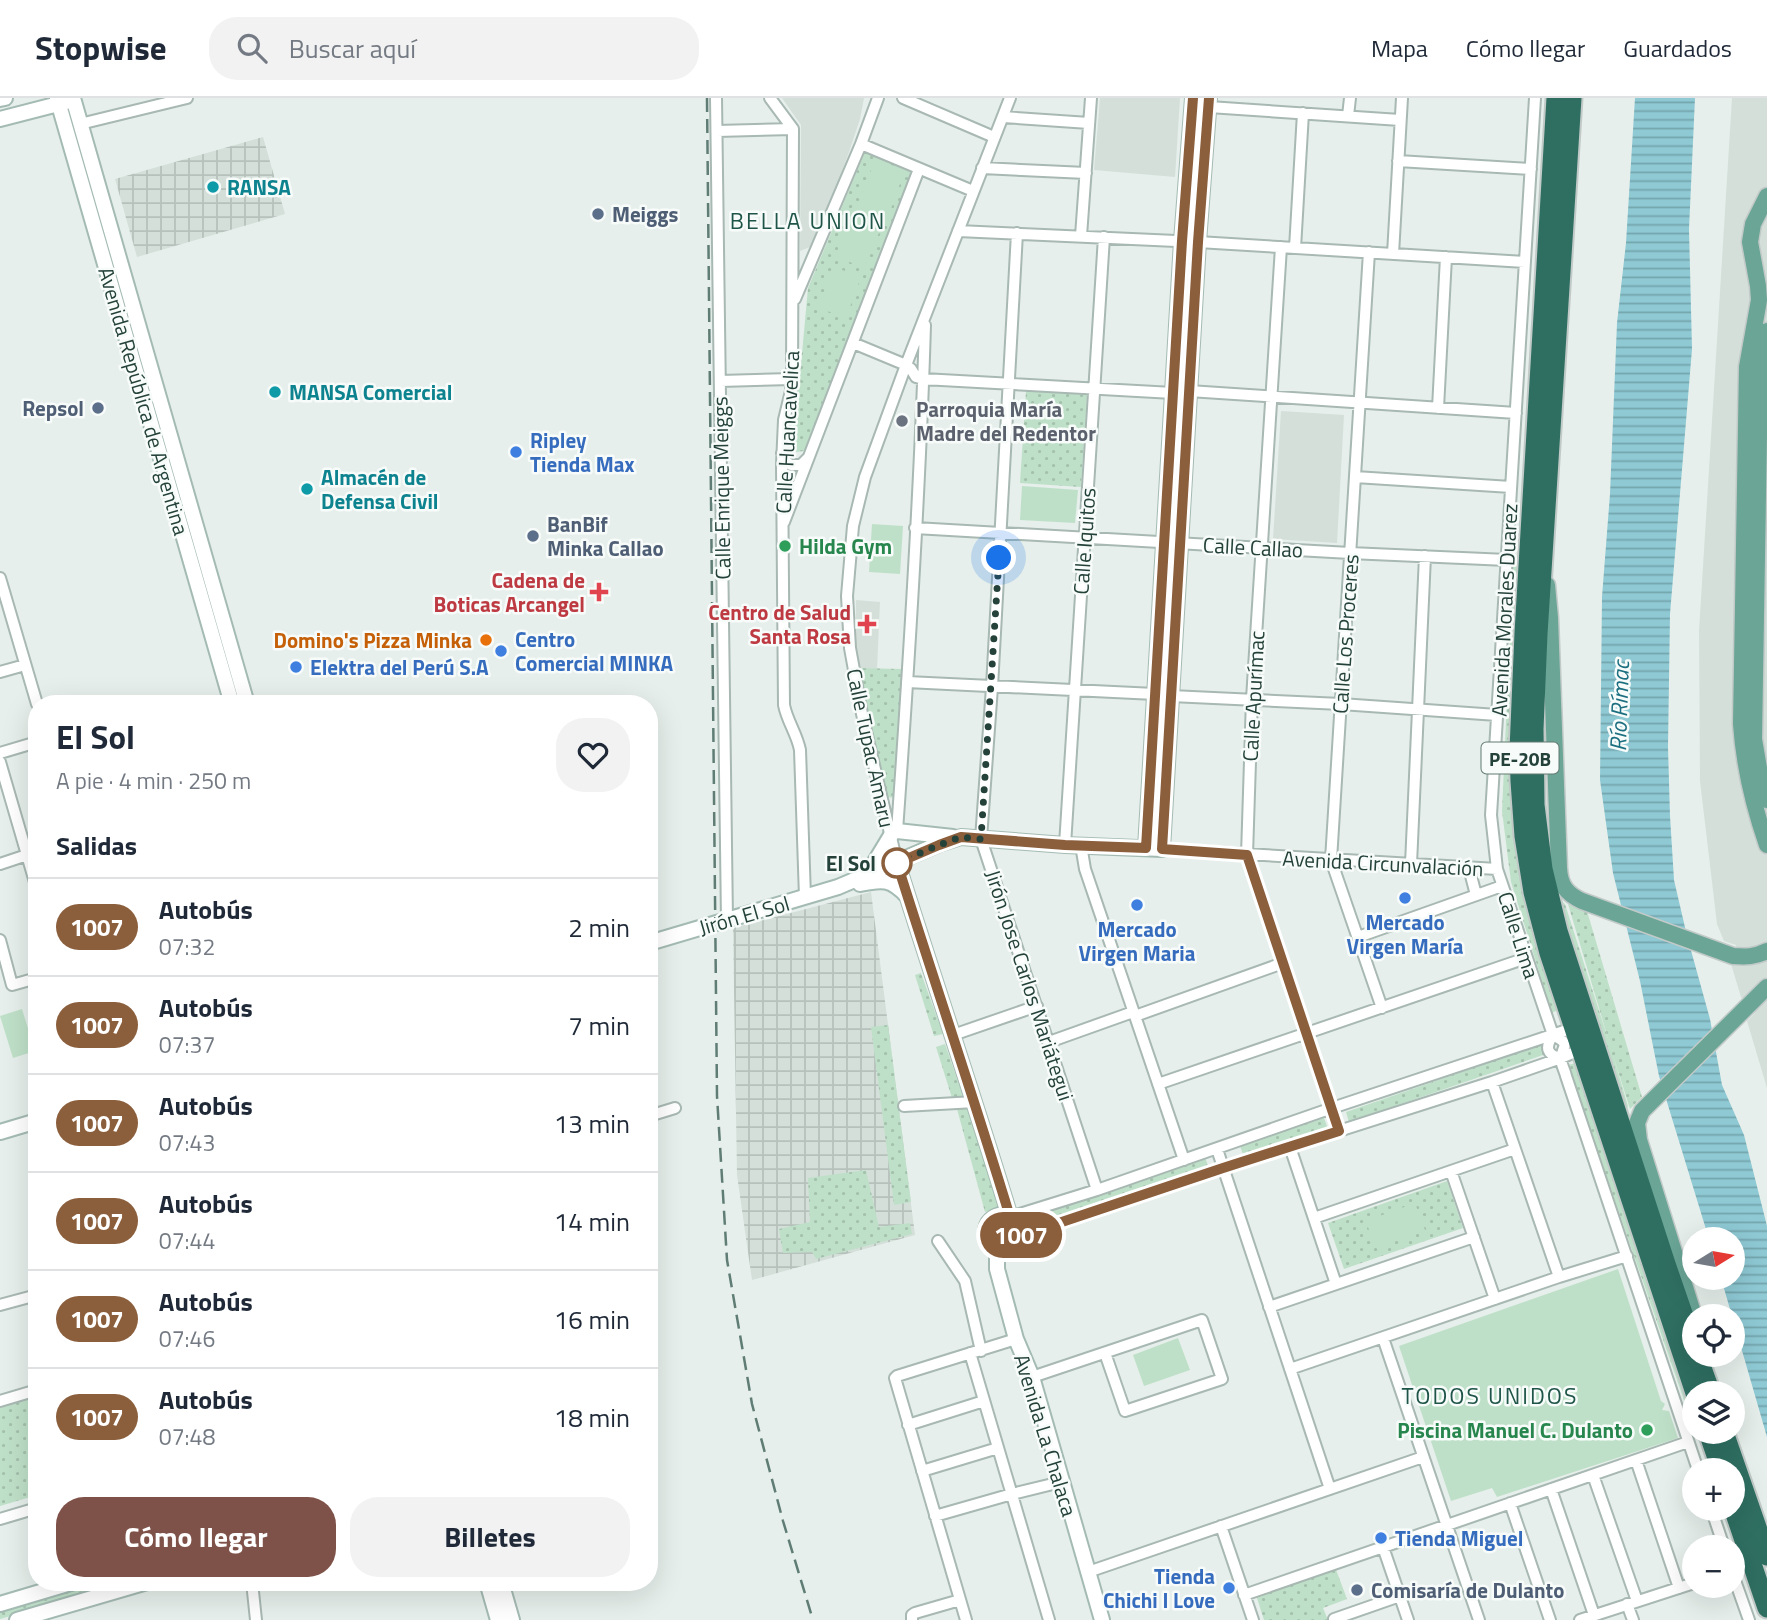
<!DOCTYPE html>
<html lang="es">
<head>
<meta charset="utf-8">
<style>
  body { margin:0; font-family:"Titillium Web",sans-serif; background:#f2f2f3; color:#1f2937; height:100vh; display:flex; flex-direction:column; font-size:26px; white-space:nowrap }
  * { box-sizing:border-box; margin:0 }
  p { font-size:23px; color:#747a83 }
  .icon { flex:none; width:38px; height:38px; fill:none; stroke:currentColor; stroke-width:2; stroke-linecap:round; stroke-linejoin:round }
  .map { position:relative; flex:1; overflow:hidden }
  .sheet { position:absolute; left:28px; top:597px; width:630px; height:896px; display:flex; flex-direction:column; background:#fff; border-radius:28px; box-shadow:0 7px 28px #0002 }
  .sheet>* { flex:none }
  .badge { padding:0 14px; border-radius:23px; font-size:24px; line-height:46px }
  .needle { width:46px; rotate:79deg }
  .controls { position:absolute; left:1682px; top:1129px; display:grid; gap:14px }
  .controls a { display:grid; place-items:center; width:63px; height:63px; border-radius:50%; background:#fff; box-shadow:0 7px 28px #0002; font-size:35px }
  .you { position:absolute; width:35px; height:35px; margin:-18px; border:5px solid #fff; border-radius:50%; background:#1a73e8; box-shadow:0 0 0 10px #1a73e833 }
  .map>.badge { position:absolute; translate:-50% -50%; box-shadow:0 0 0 4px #fff }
  h2 { padding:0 28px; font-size:26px; line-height:63px }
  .round { display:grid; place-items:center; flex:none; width:74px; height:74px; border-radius:28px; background:#f2f2f3 }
  .headline { display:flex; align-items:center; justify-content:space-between; height:119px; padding:0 28px }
  h1 { font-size:33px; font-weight:700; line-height:52px }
  .button { display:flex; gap:14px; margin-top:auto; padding:14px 28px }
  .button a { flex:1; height:80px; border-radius:28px; background:#7f5249; color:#fff; font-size:28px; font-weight:700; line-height:80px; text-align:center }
  .button a+a { background:#f2f2f3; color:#1f2937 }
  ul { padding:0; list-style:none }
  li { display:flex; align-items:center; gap:21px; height:98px; padding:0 28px; border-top:2px solid #e0e1e3 }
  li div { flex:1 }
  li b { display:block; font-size:26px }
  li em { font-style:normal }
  li .badge { min-width:77px; font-weight:700; text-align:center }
  header { display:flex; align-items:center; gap:42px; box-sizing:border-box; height:98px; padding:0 35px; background:#fff; border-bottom:2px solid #e0e1e3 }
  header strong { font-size:33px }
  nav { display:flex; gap:38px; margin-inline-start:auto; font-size:24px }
  .search { width:490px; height:63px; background:#f2f2f3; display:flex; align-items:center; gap:18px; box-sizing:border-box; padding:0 24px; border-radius:28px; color:#747a83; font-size:26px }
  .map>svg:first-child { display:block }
  .built { fill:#d4dfda }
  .industrial { fill:url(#industrial-grid) }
  .green { fill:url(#green-dots) }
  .pitch { fill:#bfe0c8 }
  .water { fill:url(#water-rules) }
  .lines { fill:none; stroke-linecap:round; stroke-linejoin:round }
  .street-casing { stroke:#a8b8b2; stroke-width:14 }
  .secondary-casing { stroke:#a4bbb3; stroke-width:18 }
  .primary-casing { stroke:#c2cac8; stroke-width:19 }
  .highway-casing { stroke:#c2cac8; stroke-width:23 }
  .street { stroke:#fff; stroke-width:10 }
  .secondary { stroke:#fff; stroke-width:14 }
  .primary { stroke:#6aa596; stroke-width:16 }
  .highway { stroke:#2f6f62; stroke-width:19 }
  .rail { stroke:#5f7d75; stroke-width:2.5; stroke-dasharray:14 7; stroke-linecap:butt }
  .line-casing { stroke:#fff; stroke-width:16 }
  .line { stroke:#8b5e3c; stroke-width:10 }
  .walk { stroke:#24423a; stroke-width:7; stroke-dasharray:0 12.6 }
  .culture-dot { fill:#0f9aa8; stroke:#f7fbf9; stroke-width:2.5 }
  .service-dot { fill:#5c6f8a; stroke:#f7fbf9; stroke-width:2.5 }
  .worship-dot { fill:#6b7280; stroke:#f7fbf9; stroke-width:2.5 }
  .shop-dot { fill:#3f7fe0; stroke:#f7fbf9; stroke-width:2.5 }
  .leisure-dot { fill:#2e9e5b; stroke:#f7fbf9; stroke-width:2.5 }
  .health-dot { fill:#e0444e; stroke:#f7fbf9; stroke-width:2.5 }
  .food-dot { fill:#e8710a; stroke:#f7fbf9; stroke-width:2.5 }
  .stop-dot { fill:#fff; stroke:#8b5e3c; stroke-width:3.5 }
  .labels { text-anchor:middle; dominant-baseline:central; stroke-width:5; stroke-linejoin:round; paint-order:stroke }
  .shield { fill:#f7fbf9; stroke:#637a73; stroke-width:2 }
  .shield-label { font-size:19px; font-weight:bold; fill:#24423a }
  .culture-label { font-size:21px; font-weight:bold; fill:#0d838f; stroke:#f7fbf9; text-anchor:start }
  .service-label { font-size:21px; font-weight:bold; fill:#4e5e75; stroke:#f7fbf9; text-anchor:start }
  .street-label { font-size:21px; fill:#24423a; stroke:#f7fbf9 }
  .worship-label { font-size:21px; font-weight:bold; fill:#5b616d; stroke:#f7fbf9; text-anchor:start }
  .shop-label { font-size:21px; font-weight:bold; fill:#366cbe; stroke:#f7fbf9; text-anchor:start }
  .leisure-label { font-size:21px; font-weight:bold; fill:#27864d; stroke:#f7fbf9; text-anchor:start }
  .health-label { font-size:21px; font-weight:bold; fill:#be3a42; stroke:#f7fbf9; text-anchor:end }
  .food-label { font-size:21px; font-weight:bold; fill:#c56008; stroke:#f7fbf9; text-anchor:end }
  .stop-label { font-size:21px; font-weight:bold; fill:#24423a; stroke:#f7fbf9; text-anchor:end }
  .neighbourhood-label { font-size:23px; letter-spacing:2px; fill:#1f5548; stroke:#f7fbf9 }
  .water-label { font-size:23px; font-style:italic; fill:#1c6f80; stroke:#f7fbf9 }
</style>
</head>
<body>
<header>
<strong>Stopwise</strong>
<div class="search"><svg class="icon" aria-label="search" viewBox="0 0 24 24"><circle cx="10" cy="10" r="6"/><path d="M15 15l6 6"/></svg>Buscar aquí</div>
<nav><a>Mapa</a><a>Cómo llegar</a><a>Guardados</a></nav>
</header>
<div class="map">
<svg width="1767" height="1522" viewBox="0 0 1767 1522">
  <defs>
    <pattern id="industrial-grid" width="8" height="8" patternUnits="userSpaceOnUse" patternTransform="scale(1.75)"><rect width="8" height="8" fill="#d4dfda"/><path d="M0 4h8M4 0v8" fill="none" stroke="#b6c1bc"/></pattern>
    <pattern id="green-dots" width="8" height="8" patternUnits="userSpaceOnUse" patternTransform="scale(1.75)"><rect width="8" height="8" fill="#bfe0c8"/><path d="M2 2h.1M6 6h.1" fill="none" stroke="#a4c1ad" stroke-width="1.8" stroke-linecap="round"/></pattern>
    <pattern id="water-rules" width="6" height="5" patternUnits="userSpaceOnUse" patternTransform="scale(1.75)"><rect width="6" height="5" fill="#8ec9d4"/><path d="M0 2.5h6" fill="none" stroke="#74a5ad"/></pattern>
  </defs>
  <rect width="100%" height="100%" fill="#e6efeb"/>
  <!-- built -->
  <path class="built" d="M782 0H864L860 21 849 54 815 147 800 153 801 27Z
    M1100 0H1180L1175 79 1094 72Z
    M1732 0H1767V990L1747 923 1755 915 1741 899 1731 866 1736 847 1724 843 1717 826 1700 683 1699 533Z
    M1281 313 1344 317 1337 445 1273 441Z
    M856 502 880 504 877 571 858 570 856 548Z"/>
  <!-- industrial -->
  <path class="industrial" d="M263 39 285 116 137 159 115 81Z
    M871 794 915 1137 752 1182 737 1077 733 830Z"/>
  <!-- green -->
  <path class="green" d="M865 54 914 72 807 351 804 353 796 354 788 349 787 342 799 288 808 190Z
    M1026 293 1087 297 1081 389 1020 385Z
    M1513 468 1520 469 1510 687 1515 744 1525 800 1559 911 1552 915 1511 784 1502 713Z
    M858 570 902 571 895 700 887 699Z
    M1553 794 1565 806 1610 947 1568 806 1587 813 1642 999 1630 1011 1613 957 1628 1008 1623 1020Z
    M921 875 943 936 934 938 915 877Z
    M888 927 911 1104 894 1107 871 929Z
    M945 946 963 998 952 1000 936 949Z
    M1543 946 1546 956 1349 1024 1346 1014Z
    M1576 965 1694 1317V1331L1568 967Z
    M957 1011H967L1002 1110 985 1114Z
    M1324 1020 1328 1031 1244 1059 1240 1048Z
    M1205 1059 1209 1071 1042 1128 1038 1116Z
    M866 1072 879 1129 910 1125 912 1136 816 1161 812 1154 783 1155 779 1131 810 1124 808 1080Z
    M1447 1083 1463 1130 1344 1171 1328 1125Z
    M37 1299V1397L0 1408V1310Z
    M1335 1469 1347 1501 1323 1510 1328 1522H1264L1256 1497Z
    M100 1484H128L0 1521V1513Z"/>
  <!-- pitch -->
  <path class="pitch" d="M875 61 905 72 888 119 858 108Z
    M855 111 884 123 864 170 835 158Z
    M834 169 861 179 846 220 819 210Z
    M1022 388 1078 392 1075 425 1020 422Z
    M872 426 903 428 900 476 869 474Z
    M22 911 35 953 13 960 0 918Z
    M1415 1105 1425 1132 1375 1150 1366 1123Z
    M1618 1171 1661 1303 1665 1306 1662 1312 1669 1313 1678 1340 1497 1399 1492 1390 1451 1403 1399 1248Z
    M1178 1240 1190 1272 1144 1288 1133 1257Z"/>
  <!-- water -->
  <path class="water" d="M1635 0H1695L1689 131 1692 251 1670 516 1668 649 1670 718 1674 782 1687 838 1710 921 1722 987 1744 1037 1767 1128V1339L1721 1180H1732V1141H1709L1659 978 1640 883 1613 775 1600 682 1602 499 1610 396 1617 225 1626 145Z"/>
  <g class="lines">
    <!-- street casing -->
    <g class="street-casing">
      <path id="street" d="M716 0 727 822
        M770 0 793 31 792 281 791 293 784 322 782 366 784 607C787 623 797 636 800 652L805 799
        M903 0 994 39
        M1535 0 1491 717 1497 771 1553 937C1572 947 1562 947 1561 961 1561 966 1565 973 1566 978L1698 1372
        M1209 9 1400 22
        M1348 18 1350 0
        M1003 19 1089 25
        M80 26 187 0
        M717 33 793 31
        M861 46 973 93
        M1398 63 1531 71
        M982 70 1086 75
        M958 133 1198 144 1525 164
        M1017 135 992 589 981 741 1097 1092
        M1081 138 1091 0
        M1281 149 1252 601 1247 757 1339 1033
        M1295 150 1303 15
        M1369 154 1331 762 1382 910
        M1393 156 1402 0
        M795 201 861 46 878 0
        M853 245 906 267 911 271 916 279 923 281 1173 295
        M720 283 792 281
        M1189 293 1516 315
        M1438 310 1446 159
        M782 355 786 364 791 367H801L808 360
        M1355 379 1511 389
        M784 424 919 71
        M915 430 1350 455 1507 462
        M0 480 37 606
        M0 574 25 567
        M907 584 1155 596
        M1171 598 1341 606 1497 617
        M0 655 37 644
        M0 664 37 791
        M897 733C909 565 920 396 925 227
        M1065 747 1104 139
        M1081 747 1085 771 1184 1062
        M1162 751 1497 771
        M897 765 862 616 850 550 847 498 853 428 865 379 906 267 1010 0
        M0 766 27 757
        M1411 766 1425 458
        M1469 770 1476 797
        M1358 839 1502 788
        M0 842 12 887 37 880
        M1135 918 1283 865
        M953 937 1037 908
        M1553 937C1545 949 1546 957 1561 960
        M1049 944 1133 914
        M1492 984 1559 1179
        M1158 986 1526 860
        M904 1008 975 1004
        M649 1018 675 1010
        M1290 1049 1336 1186
        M1217 1051 1330 1391
        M1451 1073 1495 1201
        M1010 1119 1097 1092 1332 1010 1573 930
        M1314 1120 1515 1051
        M1020 1138 1223 1070 1492 984 1561 960 1580 952
        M938 1143 965 1183 981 1253
        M0 1207 37 1197
        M1269 1209 1474 1139
        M1383 1240 1479 1522
        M970 1255 1049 1522
        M1290 1271 1559 1179 1627 1158
        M1032 1279 1202 1222 1222 1281 1125 1313 1105 1255
        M0 1303 37 1292
        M908 1327 984 1303
        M1636 1362 1679 1490
        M922 1373 998 1350
        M1593 1377 1637 1503
        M1551 1391 1594 1517
        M1510 1405 1550 1522
        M1711 1410 1724 1449
        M935 1418 1012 1396 1061 1384
        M0 1421 37 1410
        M1221 1428 1253 1522
        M1383 1449 1408 1522
        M1088 1474 1423 1359
        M1732 1474 1749 1522
        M252 1484 256 1522
        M1244 1497 1688 1344
        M1627 1506 1633 1522
        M1334 1521 1400 1498
        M912 1522V1517L915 1515 960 1502
        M966 1522 895 1280 897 1278 1016 1241
        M1580 1522 1694 1485"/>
    </g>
    <!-- secondary casing -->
    <g class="secondary-casing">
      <path id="secondary" d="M57 0 232 606
        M73 0 247 606
        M0 1 5 0
        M0 21 66 4
        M1146 750 1182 143 1193 0
        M897 765C934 883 974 1000 1010 1119
        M867 777 893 734 897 733 953 739
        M860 786C883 781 891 781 907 798
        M649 845 838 789 939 746 961 739 1065 747 1162 751 1198 144 1209 0
        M0 1034 37 1023
        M986 1134a17 17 0 1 1 34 0a17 17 0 1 1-34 0Z
        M997 1150V1171L1016 1241 1032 1279 1102 1522
        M487 1484 498 1522
        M501 1484 512 1522
        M0 1506 74 1484
        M17 1522 147 1484"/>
    </g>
    <!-- primary casing -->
    <g class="primary-casing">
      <path id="primary" d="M1767 98 1753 126 1750 144 1758 188 1759 202 1747 269 1741 626C1744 668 1753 707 1767 747
        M1767 233 1760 276 1754 641 1760 676 1767 702
        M1547 487 1550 520 1559 770C1560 788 1567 796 1582 803L1733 858C1746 859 1755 859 1767 853
        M1694 1218 1639 1042 1637 1025 1642 1013 1767 889"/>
    </g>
    <!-- highway casing -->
    <g class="highway-casing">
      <path id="highway" d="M1556 0 1524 535 1519 652 1520 683 1524 738 1533 794 1549 855 1695 1295
        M1572 0 1538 536 1534 631 1535 707 1543 771 1558 833 1666 1166 1694 1247
        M1697 1256 1711 1295
        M1708 1334 1721 1372
        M1724 1334 1767 1458
        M1732 1407 1767 1510"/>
    </g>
    <!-- street -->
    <use href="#street" class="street"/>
    <!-- secondary -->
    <use href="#secondary" class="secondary"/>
    <!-- primary -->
    <use href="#primary" class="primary"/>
    <!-- highway -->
    <use href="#highway" class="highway"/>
    <!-- rail -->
    <path class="rail" d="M707 0 717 998 727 1162 752 1306 783 1423 813 1522"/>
  </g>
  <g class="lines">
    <!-- line casing -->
    <g class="line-casing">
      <path id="line" d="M1193 0 1182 143 1146 750 1065 747 961 739 939 747 897 765C934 883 974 1000 1010 1119 981 1110 978 1152 1003 1151 1012 1151 1017 1145 1020 1138L1223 1070 1339 1033 1247 757 1162 751 1198 144 1209 0"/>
    </g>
    <!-- line -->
    <use href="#line" class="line"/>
    <!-- walk -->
    <path class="walk" d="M897 765 939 747 961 739 981 741 999 460"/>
  </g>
  <!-- markers -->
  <g class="culture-dot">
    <circle cx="213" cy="89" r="7"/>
    <circle cx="275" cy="294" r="7"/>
    <circle cx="307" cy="391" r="7"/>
  </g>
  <g class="service-dot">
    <circle cx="598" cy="116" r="7"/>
    <circle cx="98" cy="310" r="7"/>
    <circle cx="533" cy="438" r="7"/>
    <circle cx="1357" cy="1492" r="7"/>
  </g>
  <circle class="worship-dot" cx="902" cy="323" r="7"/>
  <g class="shop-dot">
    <circle cx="516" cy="354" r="7"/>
    <circle cx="501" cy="553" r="7"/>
    <circle cx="296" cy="569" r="7"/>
    <circle cx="1405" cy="800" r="7"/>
    <circle cx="1137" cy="807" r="7"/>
    <circle cx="1381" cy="1440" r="7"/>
    <circle cx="1229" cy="1490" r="7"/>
  </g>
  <g class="leisure-dot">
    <circle cx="785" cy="448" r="7"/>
    <circle cx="1647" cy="1332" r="7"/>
  </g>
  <g class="health-dot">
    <path d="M595.5 483.5h7v7h7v7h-7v7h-7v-7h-7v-7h7z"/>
    <path d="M863.5 515.5h7v7h7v7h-7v7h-7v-7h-7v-7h7z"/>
  </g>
  <circle class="food-dot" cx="486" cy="542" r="7"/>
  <circle class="stop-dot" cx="897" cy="765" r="14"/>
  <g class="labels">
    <!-- shield labels -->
    <rect class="shield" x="1481.5" y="644.5" width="77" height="31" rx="5"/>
    <g class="shield-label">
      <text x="1520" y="660">PE-20B</text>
    </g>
    <!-- culture labels -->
    <g class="culture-label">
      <text x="227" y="89">RANSA</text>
      <text x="289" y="294">MANSA Comercial</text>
      <text x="321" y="379">Almacén de<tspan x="321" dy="24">Defensa Civil</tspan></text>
    </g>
    <!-- service labels -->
    <g class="service-label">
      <text x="612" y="116">Meiggs</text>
      <text x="84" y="310" text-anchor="end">Repsol</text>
      <text x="547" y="426">BanBif<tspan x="547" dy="24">Minka Callao</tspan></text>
      <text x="1371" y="1492">Comisaría de Dulanto</text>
    </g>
    <!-- street labels -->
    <g class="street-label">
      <text transform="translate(144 303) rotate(74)">Avenida República de Argentina</text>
      <text transform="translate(787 334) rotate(-87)">Calle Huancavelica</text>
      <text transform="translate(721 390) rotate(-91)">Calle Enrique Meiggs</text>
      <text transform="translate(1084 443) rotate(-86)">Calle Iquitos</text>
      <text transform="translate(1253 449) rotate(3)">Calle Callao</text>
      <text transform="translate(1504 512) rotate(-87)">Avenida Morales Duarez</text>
      <text transform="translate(1345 536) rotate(-86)">Calle Los Proceres</text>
      <text transform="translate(1253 598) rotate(-87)">Calle Apurímac</text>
      <text transform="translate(871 650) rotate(78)">Calle Tupac Amaru</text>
      <text transform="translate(1383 765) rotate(3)">Avenida Circunvalación</text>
      <text transform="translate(744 817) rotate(-16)">Jirón El Sol</text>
      <text transform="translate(1519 837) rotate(72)">Calle Lima</text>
      <text transform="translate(1030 887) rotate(72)">Jirón Jose Carlos Mariátegui</text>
      <text transform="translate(1046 1337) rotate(73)">Avenida La Chalaca</text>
    </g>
    <!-- worship labels -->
    <g class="worship-label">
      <text x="916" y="311">Parroquia María<tspan x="916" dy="24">Madre del Redentor</tspan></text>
    </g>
    <!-- shop labels -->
    <g class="shop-label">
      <text x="530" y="342">Ripley<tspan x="530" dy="24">Tienda Max</tspan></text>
      <text x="515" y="541">Centro<tspan x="515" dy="24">Comercial MINKA</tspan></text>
      <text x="310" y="569">Elektra del Perú S.A</text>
      <text x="1405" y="824" text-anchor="middle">Mercado<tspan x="1405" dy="24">Virgen María</tspan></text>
      <text x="1137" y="831" text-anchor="middle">Mercado<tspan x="1137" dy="24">Virgen Maria</tspan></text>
      <text x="1395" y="1440">Tienda Miguel</text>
      <text x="1215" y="1478" text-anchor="end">Tienda<tspan x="1215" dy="24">Chichi I Love</tspan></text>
    </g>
    <!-- leisure labels -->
    <g class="leisure-label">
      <text x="799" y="448">Hilda Gym</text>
      <text x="1633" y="1332" text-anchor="end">Piscina Manuel C. Dulanto</text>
    </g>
    <!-- health labels -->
    <g class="health-label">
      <text x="585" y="482">Cadena de<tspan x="585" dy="24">Boticas Arcangel</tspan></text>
      <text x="851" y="514">Centro de Salud<tspan x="851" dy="24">Santa Rosa</tspan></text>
    </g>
    <!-- food labels -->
    <g class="food-label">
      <text x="472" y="542">Domino's Pizza Minka</text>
    </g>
    <!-- stop labels -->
    <g class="stop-label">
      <text x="876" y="765">El Sol</text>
    </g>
    <!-- neighbourhood labels -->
    <g class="neighbourhood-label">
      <text x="808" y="122">BELLA UNION</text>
      <text x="1490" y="1297">TODOS UNIDOS</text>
    </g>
    <!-- water labels -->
    <g class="water-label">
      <text transform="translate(1619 608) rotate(-88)">Río Rímac</text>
    </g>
  </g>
</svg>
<div class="controls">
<a><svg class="needle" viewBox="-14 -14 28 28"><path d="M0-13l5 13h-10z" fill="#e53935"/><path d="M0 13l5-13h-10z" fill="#747a83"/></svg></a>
<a><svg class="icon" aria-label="locate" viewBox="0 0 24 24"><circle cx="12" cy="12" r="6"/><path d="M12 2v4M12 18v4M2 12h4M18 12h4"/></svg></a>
<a><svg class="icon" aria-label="layers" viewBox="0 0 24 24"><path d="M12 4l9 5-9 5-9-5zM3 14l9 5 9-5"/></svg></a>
<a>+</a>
<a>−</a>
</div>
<div class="you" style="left:999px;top:460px"></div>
<b class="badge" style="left:1021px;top:1137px;background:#8b5e3c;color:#fff">1007</b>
<section class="sheet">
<div class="headline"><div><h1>El Sol</h1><p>A pie · 4 min · 250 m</p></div><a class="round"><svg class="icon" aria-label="heart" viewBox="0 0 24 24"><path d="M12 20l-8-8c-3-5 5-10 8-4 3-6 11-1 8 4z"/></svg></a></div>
<h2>Salidas</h2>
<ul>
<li><span class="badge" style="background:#8b5e3c;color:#fff">1007</span><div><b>Autobús</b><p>07:32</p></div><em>2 min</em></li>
<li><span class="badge" style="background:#8b5e3c;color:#fff">1007</span><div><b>Autobús</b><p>07:37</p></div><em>7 min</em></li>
<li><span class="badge" style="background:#8b5e3c;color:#fff">1007</span><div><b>Autobús</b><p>07:43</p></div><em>13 min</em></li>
<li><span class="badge" style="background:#8b5e3c;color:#fff">1007</span><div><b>Autobús</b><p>07:44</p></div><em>14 min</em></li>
<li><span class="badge" style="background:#8b5e3c;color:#fff">1007</span><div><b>Autobús</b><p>07:46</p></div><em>16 min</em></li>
<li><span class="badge" style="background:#8b5e3c;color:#fff">1007</span><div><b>Autobús</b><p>07:48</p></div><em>18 min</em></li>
</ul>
<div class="button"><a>Cómo llegar</a><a>Billetes</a></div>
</section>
</div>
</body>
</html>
